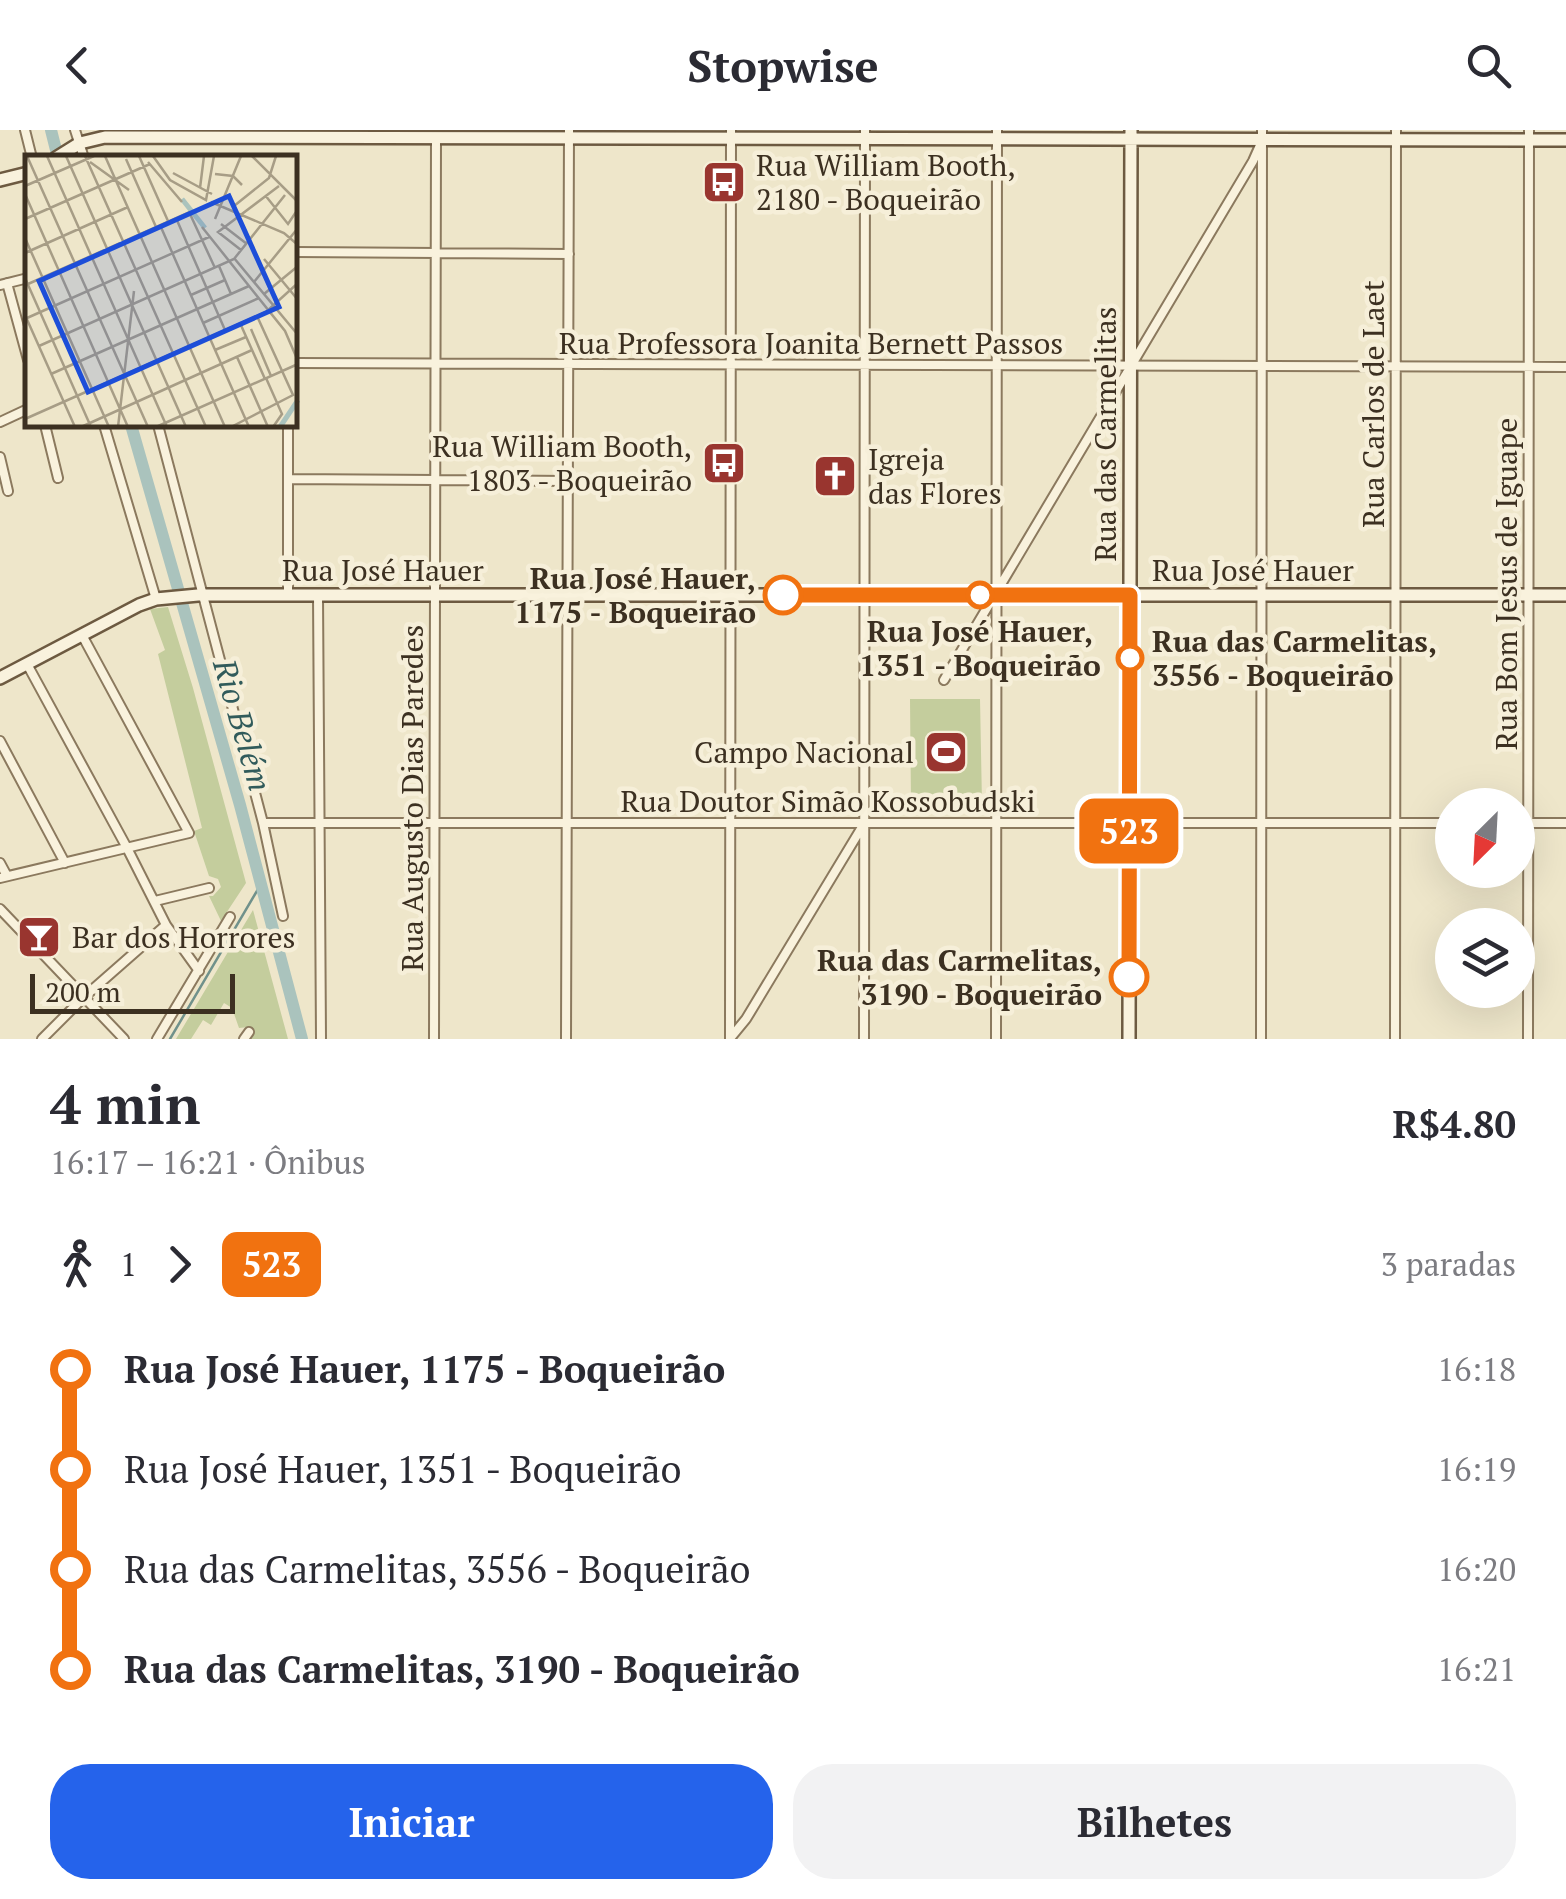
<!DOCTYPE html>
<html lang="pt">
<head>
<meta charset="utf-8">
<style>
  body { margin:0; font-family:"PT Serif",serif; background:#f2f2f3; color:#2b2b33; height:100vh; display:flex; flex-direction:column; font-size:38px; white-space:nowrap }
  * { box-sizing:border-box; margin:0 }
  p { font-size:32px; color:#7c7c81 }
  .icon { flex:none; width:55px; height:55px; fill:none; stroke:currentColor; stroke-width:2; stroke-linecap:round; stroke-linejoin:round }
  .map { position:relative; height:909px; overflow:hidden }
  .details { display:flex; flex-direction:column; background:#fff; flex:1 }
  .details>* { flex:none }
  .badge { padding:0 20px; border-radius:15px; font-size:35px; line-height:65px }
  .needle { width:65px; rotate:204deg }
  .buttons { position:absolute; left:1435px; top:658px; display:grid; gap:20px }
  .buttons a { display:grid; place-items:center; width:100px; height:100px; border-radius:50%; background:#fff; box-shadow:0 10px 40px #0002; font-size:50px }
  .scale { position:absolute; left:30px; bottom:25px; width:205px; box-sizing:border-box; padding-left:10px; border:5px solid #3c3021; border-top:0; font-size:28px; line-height:35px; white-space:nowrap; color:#3c3021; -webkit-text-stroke:8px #f6efd9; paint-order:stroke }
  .map>.badge { position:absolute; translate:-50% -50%; box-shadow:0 0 0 5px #fff }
  .legs { display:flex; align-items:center; gap:15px; height:110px; padding:0 50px; font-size:32px }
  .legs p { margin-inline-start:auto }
  .summary { display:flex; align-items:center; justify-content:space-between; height:170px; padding:0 50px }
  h1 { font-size:55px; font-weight:800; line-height:75px }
  .action { display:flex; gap:20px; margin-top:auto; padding:20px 50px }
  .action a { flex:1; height:115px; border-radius:40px; background:#2563eb; color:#fff; font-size:40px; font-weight:800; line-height:115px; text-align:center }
  .action a+a { background:#f2f2f3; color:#2b2b33 }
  ul { padding:0 50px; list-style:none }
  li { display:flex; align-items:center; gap:35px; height:100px; font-size:38px }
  li i { display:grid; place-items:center; width:15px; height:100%; margin:0 12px; background:currentColor }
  li i::after { content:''; width:25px; height:25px; margin:-12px; border:8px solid; border-radius:50%; background:#fff }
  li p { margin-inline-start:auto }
  li:first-child i { background:linear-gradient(#0000 50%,currentColor 0) }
  li:last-child i { background:linear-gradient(currentColor 50%,#0000 0) }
  header { display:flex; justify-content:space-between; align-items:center; height:130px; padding:0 50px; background:#fff; font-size:45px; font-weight:800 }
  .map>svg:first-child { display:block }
  .green { fill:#c4cd9d }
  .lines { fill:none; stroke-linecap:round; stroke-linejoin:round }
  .stream { stroke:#70918b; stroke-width:2.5 }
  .river { stroke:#aac3bd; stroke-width:12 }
  .street-casing { stroke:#8b795e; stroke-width:12 }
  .secondary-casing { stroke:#6d5a41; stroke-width:16 }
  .street { stroke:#f9f2dd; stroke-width:8 }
  .secondary { stroke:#f9f2dd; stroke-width:11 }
  .line-1-casing { stroke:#fff; stroke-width:22 }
  .line-1 { stroke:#f17210; stroke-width:15 }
  .stop-1-dot { fill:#fff; stroke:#f17210; stroke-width:5 }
  .labels { text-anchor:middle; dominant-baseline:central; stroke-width:9; stroke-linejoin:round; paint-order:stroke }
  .poi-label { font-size:30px; fill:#3c3021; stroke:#f6efd9; text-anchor:start }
  .street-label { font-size:30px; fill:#3c3021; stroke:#f6efd9 }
  .stop-label { font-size:30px; font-weight:bold; fill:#3c3021; stroke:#f6efd9; text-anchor:end }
  .water-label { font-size:32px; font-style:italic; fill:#315b5b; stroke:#f6efd9 }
  .inset-river { fill:none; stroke:#aac3bd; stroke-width:5 }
  .inset-road { fill:none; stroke:#a79d86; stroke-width:2.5 }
  .view { fill:#1d4ed8; fill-opacity:0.15; stroke:#1d4ed8; stroke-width:5 }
  .inset-edge { fill:none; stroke:#3c3021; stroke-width:5 }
</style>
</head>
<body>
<header><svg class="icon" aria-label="back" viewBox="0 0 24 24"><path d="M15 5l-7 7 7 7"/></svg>Stopwise<svg class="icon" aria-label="search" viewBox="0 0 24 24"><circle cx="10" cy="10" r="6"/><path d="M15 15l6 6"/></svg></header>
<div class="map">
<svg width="1566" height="909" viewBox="0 0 1566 909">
  <rect width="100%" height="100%" fill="#eee6ca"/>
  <!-- green -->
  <path class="green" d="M168 477 193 558 246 753 221 791 209 766H213L221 757 218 749 209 746 194 701 202 698 158 524 165 520 150 479Z
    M910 569H980L982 674 911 675Z
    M253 780 288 909H251L249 897 239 898 232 878 224 873 211 895 203 890 191 909H176Z"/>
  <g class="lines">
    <!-- stream -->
    <path class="stream" d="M170 909 261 754"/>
    <!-- river -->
    <path class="river" d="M51 0 58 28
      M131 295 240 675 302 909"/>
    <!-- street casing -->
    <g class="street-casing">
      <path id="street" d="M25 0 32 28
        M75 0 84 28
        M295 122 569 124
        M7 153 28 230
        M0 155 28 148
        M295 233 1566 237
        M0 292 28 279
        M45 295 58 348
        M104 295 156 469
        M158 295 263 693 283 786
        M0 327 8 361
        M288 349 568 351
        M288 465V295
        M318 465 321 908
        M27 534 126 716 166 795 199 841
        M944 550 1253 31 1261 13
        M0 611 65 733
        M263 693H1452
        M1518 693H1566
        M0 733 7 746
        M0 748 189 703 82 505
        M155 771 209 758
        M0 779 124 909
        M732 906 746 889 862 697
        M42 909 84 867 166 795
        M157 909 230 787
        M244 909 249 902
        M434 909 436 8
        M566 909 569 0
        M730 909 731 0
        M864 909 865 0
        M996 909 997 0
        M1261 909 1262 0
        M1395 909 1396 0
        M1528 909 1529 0"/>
    </g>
    <!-- secondary casing -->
    <g class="secondary-casing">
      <path id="secondary" d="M56 28 80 13 105 7 1566 10
        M0 50 28 43
        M0 548 139 475 156 469 198 465H1566
        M1129 909 1131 0"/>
    </g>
    <!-- street -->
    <use href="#street" class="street"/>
    <!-- secondary -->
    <use href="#secondary" class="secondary"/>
  </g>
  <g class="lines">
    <!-- line-1 casing -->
    <g class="line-1-casing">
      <path id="line-1" d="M783 465H1130L1129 847"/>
    </g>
    <!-- line-1 -->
    <use href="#line-1" class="line-1"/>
  </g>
  <!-- icons -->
  <defs>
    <g id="bus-square" transform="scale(2.25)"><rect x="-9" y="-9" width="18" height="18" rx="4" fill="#99352f" stroke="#f6efd9"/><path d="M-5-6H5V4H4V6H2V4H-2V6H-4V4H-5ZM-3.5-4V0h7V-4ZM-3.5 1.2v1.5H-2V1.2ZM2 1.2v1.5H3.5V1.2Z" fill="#fff"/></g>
    <g id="church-square" transform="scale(2.25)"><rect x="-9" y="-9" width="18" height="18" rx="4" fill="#99352f" stroke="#f6efd9"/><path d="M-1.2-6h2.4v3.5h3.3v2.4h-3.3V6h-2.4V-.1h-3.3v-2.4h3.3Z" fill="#fff"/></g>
    <g id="stadium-square" transform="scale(2.25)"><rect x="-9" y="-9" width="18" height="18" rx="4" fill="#99352f" stroke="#f6efd9"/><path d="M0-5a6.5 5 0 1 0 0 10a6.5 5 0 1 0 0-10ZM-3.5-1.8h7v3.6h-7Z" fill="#fff"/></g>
    <g id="bar-square" transform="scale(2.25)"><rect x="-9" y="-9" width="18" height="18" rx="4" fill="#99352f" stroke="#f6efd9"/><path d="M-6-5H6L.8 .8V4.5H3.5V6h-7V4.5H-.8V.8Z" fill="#fff"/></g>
  </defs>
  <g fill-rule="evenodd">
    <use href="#bus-square" x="724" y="52"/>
    <use href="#bus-square" x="724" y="333"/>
    <use href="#church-square" x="835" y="346"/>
    <use href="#stadium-square" x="946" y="622"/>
    <use href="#bar-square" x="39" y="807"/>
  </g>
  <!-- markers -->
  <g class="stop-1-dot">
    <circle cx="783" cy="465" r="18"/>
    <circle cx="980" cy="465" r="12"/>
    <circle cx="1130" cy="528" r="12"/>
    <circle cx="1129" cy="847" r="18"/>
  </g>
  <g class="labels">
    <!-- poi labels -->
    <g class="poi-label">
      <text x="756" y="35">Rua William Booth,<tspan x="756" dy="34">2180 - Boqueirão</tspan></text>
      <text x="692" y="316" text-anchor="end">Rua William Booth,<tspan x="692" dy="34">1803 - Boqueirão</tspan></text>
      <text x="868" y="329">Igreja<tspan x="868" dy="34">das Flores</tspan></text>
      <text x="914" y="622" text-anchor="end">Campo Nacional</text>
      <text x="72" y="807">Bar dos Horrores</text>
    </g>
    <!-- street labels -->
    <g class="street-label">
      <text x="811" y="213">Rua Professora Joanita Bernett Passos</text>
      <text transform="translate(1373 274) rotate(-90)">Rua Carlos de Laet</text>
      <text transform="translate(1105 304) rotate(-90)">Rua das Carmelitas</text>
      <text x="383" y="440">Rua José Hauer</text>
      <text x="1253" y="440">Rua José Hauer</text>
      <text transform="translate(1506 454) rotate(-90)">Rua Bom Jesus de Iguape</text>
      <text transform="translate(412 668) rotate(-90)">Rua Augusto Dias Paredes</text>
      <text x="828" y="671">Rua Doutor Simão Kossobudski</text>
    </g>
    <!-- stop labels -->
    <g class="stop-label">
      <text x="756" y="448">Rua José Hauer,<tspan x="756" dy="34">1175 - Boqueirão</tspan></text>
      <text x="980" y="501" text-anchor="middle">Rua José Hauer,<tspan x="980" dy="34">1351 - Boqueirão</tspan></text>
      <text x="1152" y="511" text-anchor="start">Rua das Carmelitas,<tspan x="1152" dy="34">3556 - Boqueirão</tspan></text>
      <text x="1102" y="830">Rua das Carmelitas,<tspan x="1102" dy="34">3190 - Boqueirão</tspan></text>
    </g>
    <!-- water labels -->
    <g class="water-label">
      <text transform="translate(243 595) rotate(74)">Rio Belém</text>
    </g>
  </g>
  <!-- overview -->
  <g transform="translate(25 25)">
    <rect width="272" height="272" fill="#eee6ca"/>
    <path class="inset-river" d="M157 44 180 73M255 272 273 245"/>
    <path class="inset-road" d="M2 1 123 272M22 1 142 272M41 1 161 272M60 1 181 272M80 1 200 272M114 1 143 66M128 1 145 25 181 45 189 1M227 1 273 47M101 4 131 72M65 7 104 35M123 7 157 47M148 18 187 39M190 19 208 21 217 30M0 31 69 1M175 33 179 1M0 39 103 272M240 40 263 69 273 54M186 47 259 78 273 90M209 51 244 23 251 1M165 59 190 113M151 63 200 175M0 64 125 9M190 64 216 1M196 69 222 89M135 70 224 272M177 72 260 176 273 206M0 83 84 272M216 95 193 77 254 31M0 98 103 52M209 103 273 180M239 104 273 145M194 111 206 139M0 123 66 272M229 127 273 73M3 129 165 57M239 139 273 111M166 140 200 125M0 160 50 272M2 163 184 82M178 168 234 143M215 168 240 224M226 174 246 221M14 191 209 104 260 40M190 195 221 182M212 202 243 272M26 219 224 131M241 223 257 259 248 272M0 264 241 157 273 128M56 272 227 195M93 272 109 136M131 272 273 209M206 272 268 240 232 161"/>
    <path class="view" d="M204 41 254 152 63 237 14 126Z"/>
    <rect width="272" height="272" class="inset-edge"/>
  </g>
</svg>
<div class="buttons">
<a><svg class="needle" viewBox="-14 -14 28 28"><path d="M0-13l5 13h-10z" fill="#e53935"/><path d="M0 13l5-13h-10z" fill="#7c7c81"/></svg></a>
<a><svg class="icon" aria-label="layers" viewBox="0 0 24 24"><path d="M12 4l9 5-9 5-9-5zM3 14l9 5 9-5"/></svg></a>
</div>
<div class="scale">200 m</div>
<b class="badge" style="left:1129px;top:701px;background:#f17210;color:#fff">523</b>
</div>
<section class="details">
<div class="summary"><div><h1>4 min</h1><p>16:17 – 16:21 · Ônibus</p></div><b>R$4.80</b></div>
<div class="legs"><svg class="icon" aria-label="walk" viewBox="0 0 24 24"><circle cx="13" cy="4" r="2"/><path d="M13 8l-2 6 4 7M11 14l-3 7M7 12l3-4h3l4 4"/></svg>1<svg class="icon" aria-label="forward" viewBox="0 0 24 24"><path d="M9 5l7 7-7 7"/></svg><b class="badge" style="background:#f17210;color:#fff">523</b><p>3 paradas</p></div>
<ul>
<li><i style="color:#f17210"></i><b>Rua José Hauer, 1175 - Boqueirão</b><p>16:18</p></li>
<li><i style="color:#f17210"></i><span>Rua José Hauer, 1351 - Boqueirão</span><p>16:19</p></li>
<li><i style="color:#f17210"></i><span>Rua das Carmelitas, 3556 - Boqueirão</span><p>16:20</p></li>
<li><i style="color:#f17210"></i><b>Rua das Carmelitas, 3190 - Boqueirão</b><p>16:21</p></li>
</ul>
<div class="action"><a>Iniciar</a><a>Bilhetes</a></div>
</section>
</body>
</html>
